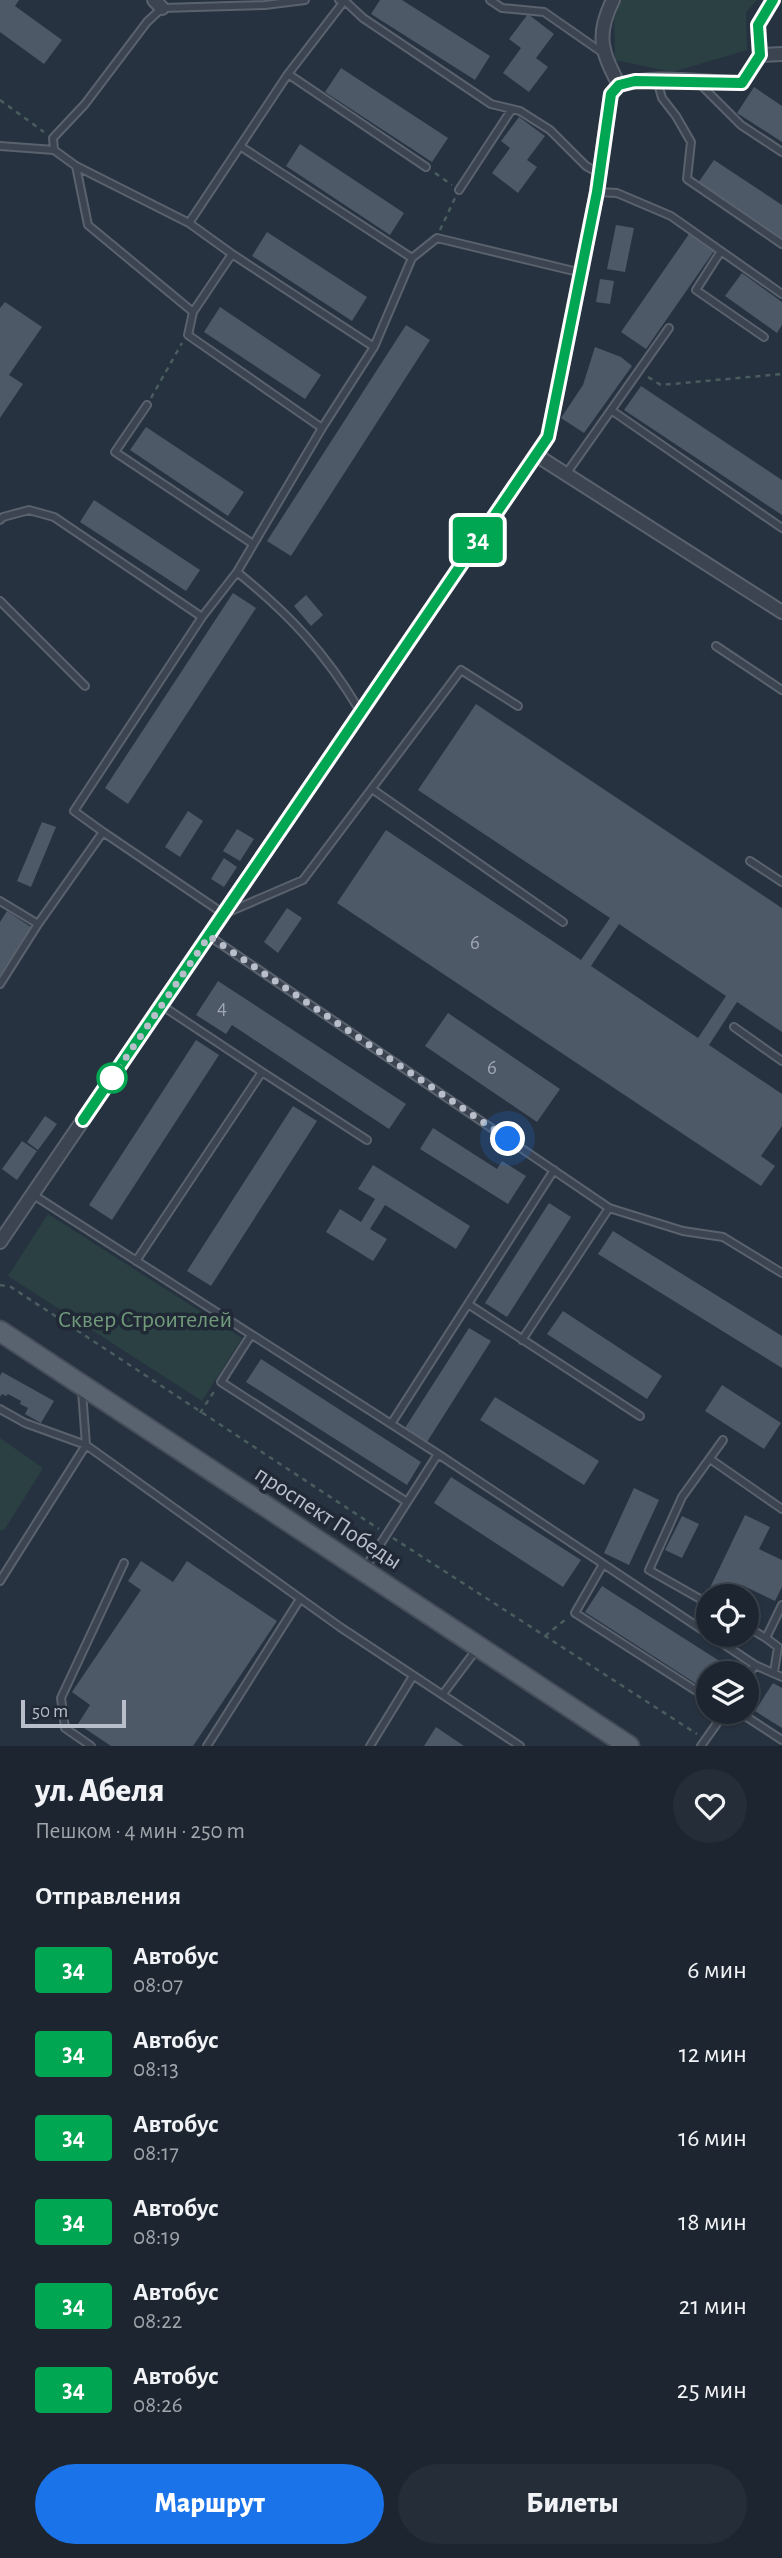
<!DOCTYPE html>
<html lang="ru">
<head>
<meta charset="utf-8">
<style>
  body { margin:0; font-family:"Alegreya Sans",sans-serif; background:#252e38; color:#f1f3f6; height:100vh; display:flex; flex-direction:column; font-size:26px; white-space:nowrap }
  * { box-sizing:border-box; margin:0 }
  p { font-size:23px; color:#a0a5ab }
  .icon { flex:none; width:38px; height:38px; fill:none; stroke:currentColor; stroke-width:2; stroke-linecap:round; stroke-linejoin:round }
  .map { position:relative; height:1746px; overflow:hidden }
  .panel { display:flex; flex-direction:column; background:#1d2630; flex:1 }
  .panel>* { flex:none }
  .badge { padding:0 14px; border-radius:5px; font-size:24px; line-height:46px }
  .controls { position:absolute; left:696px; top:1584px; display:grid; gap:14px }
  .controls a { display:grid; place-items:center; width:63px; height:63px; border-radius:50%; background:#1d2630; box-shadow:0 2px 5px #0004,0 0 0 2px #3b434c; font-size:35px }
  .scale { position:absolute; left:21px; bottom:18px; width:105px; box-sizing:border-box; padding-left:7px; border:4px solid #b8bfca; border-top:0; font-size:19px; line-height:24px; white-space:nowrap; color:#b8bfca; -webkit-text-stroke:5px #202935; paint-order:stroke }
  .you { position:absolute; width:35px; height:35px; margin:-18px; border:5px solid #fff; border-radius:50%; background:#1a73e8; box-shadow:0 0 0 10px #1a73e833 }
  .map>.badge { position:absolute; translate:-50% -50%; box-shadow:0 0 0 4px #fff }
  h2 { padding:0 35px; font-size:26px; line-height:63px }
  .round { display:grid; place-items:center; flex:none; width:74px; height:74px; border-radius:37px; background:#252e38 }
  .summary { display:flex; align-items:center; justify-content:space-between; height:119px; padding:0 35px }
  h1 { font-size:33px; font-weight:800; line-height:52px }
  .cta { display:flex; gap:14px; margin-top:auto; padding:14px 35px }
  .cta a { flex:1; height:80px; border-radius:42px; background:#1a73e8; color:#fff; font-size:28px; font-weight:800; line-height:80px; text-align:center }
  .cta a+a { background:#252e38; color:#f1f3f6 }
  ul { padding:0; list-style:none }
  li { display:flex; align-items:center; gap:21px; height:84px; padding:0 35px }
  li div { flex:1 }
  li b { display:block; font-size:26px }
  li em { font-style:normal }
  li .badge { min-width:77px; font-weight:700; text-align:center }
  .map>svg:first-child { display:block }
  .green { fill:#2a4042 }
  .building { fill:#4e5968; fill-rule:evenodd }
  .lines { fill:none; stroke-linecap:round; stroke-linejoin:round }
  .lane-casing { stroke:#59626d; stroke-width:10 }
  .street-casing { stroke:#59626d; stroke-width:16 }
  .primary-casing { stroke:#454d59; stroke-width:23 }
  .path { stroke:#495d5f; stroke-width:2.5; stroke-dasharray:5 5; stroke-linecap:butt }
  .lane { stroke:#3b4450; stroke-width:6 }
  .street { stroke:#3b4450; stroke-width:12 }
  .primary { stroke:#59636f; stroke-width:19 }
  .line-casing { stroke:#fff; stroke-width:16 }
  .line { stroke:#00a651; stroke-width:10 }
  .walk { stroke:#b8bfca; stroke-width:7; stroke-dasharray:0 12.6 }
  .stop-dot { fill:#fff; stroke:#00a651; stroke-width:3.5 }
  .labels { text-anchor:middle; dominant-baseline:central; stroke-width:7; stroke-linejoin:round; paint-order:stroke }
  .number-label { font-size:21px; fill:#9ea6b2 }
  .park-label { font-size:24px; fill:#70997a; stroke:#202935 }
  .street-label { font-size:24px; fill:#b8bfca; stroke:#202935 }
</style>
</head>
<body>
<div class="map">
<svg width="782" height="1746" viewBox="0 0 782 1746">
  <rect width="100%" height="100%" fill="#273240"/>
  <!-- green -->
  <path class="green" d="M619 0H757L746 12 747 50 673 72 615 60 614 11Z
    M48 1214 242 1338 202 1401 8 1276Z
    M0 1438 43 1468 5 1529 0 1531Z"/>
  <!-- building -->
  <path class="building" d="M0 0H19L15 6 62 40 44 64 0 32Z
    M380 0H402L490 56 475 80 371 14Z
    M528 14 554 34 536 58 548 67 529 92 503 73 521 48 509 39Z
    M341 68 448 138 432 162 325 92Z
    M754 87 782 106V142L737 113Z
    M519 117 545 136 527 160 537 167 518 193 492 173 510 148 501 141Z
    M300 144 404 213 390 235 286 166Z
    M714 160 782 205V239L698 183Z
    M616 225 634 228 625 272 607 269Z
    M267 232 367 297 352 321 252 256Z
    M689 234 714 251 646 349 621 332Z
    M742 273 782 302V325L777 333 725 296Z
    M600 279 614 281 610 304 596 302Z
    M5 302 42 327 9 375 23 384 0 418V308Z
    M220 307 321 375 305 399 204 332Z
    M406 325 430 340 291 556 267 541Z
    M595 347 621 357 632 366 584 433 561 418 583 385Z
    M641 386 782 480V515L624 410Z
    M146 427 244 492 228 516 130 450Z
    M94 500 200 570 186 591 80 522Z
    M233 593 256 608 128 804 105 788Z
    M306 595 323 615 311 626 294 606Z
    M476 704 782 908V1032L737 1002 709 1045 782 1094V1126L761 1156 775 1166 761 1186 337 903 386 830 581 960 610 918 418 790ZM619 924 726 996 698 1038 591 966Z
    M188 811 203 821 180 857 165 847Z
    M42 822 56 827 31 887 17 881Z
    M237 829 254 839 240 861 223 851Z
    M224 858 237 867 224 887 211 879Z
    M287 908 302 918 278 953 264 942Z
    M7 911 31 927 0 975V922Z
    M218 981 406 1104 389 1129 232 1025 226 1034 196 1015Z
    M448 1013 560 1089 537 1122 425 1046Z
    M196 1040 219 1055 112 1220 89 1205Z
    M293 1106 317 1121 211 1286 187 1271Z
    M45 1116 57 1124 38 1150 27 1142Z
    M433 1128 497 1169 502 1161 526 1176 508 1204 420 1149Z
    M22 1141 37 1151 17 1180 2 1169Z
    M373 1165 470 1226 456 1249 385 1205 370 1229 387 1239 373 1261 326 1232 340 1209 361 1222 375 1199 358 1189Z
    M549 1203 571 1217 507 1317 485 1303Z
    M613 1231 782 1336V1368L598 1254Z
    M563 1311 662 1376 647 1399 547 1334Z
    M469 1328 491 1341 427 1442 405 1428Z
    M261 1359 421 1462 407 1485 246 1382Z
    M2 1372 54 1401 41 1423 25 1414 28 1408 20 1404 21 1401 8 1394 6 1396 2 1394 0 1397V1376Z
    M722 1385 781 1423 764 1449 705 1411Z
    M495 1397 599 1461 584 1485 480 1420Z
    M451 1477 581 1560 563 1587 434 1503Z
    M634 1488 659 1500 629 1565 604 1553Z
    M745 1515 770 1527 759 1549 782 1560V1587L775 1601 742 1585 737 1596H709V1600L705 1598Z
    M682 1516 699 1524 682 1558 665 1550Z
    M141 1561 173 1582 187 1561 277 1621 193 1746H111L78 1724 90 1705 72 1692 141 1590 128 1581Z
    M602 1586 732 1669 729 1673H709V1692L585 1612Z
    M773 1683 782 1688V1728L755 1711Z
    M436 1727 464 1746H424Z"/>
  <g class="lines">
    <!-- lane casing -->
    <g class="lane-casing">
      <path id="lane" d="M339 0 345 1 363 18 491 104 520 111 550 130 586 166 599 173
        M345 0 288 74 189 223 232 254 374 347 322 428 237 572C289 614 325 652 360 711
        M490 0 502 8 544 12 603 53
        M288 74 426 167
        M657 80 662 98 676 116 691 142 687 179 782 244
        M699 83 741 125 782 152
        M0 146 54 150
        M240 146 412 258
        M76 166 88 225 193 312 232 254
        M459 190 512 109
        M597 192 617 193 671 216 782 294
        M189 223 76 166 54 150 53 138 85 104 147 22 162 8 265 5 305 0
        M721 251 696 290 764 337
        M193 312 188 335 322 428
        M374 347 412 258 437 238 582 273
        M147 405 115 452 253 544
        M611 410 782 528
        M566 474 669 328
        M0 520 3 517 29 510 54 517 202 617 237 572
        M0 601 85 686
        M716 646 782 690
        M372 789 563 922
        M103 832 74 811 202 617
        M750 861 782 882
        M0 901 38 924
        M209 936 609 1208 683 1231 723 1237 782 1273
        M0 984 38 924 103 832 224 914 303 880 461 670 518 706
        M734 1027 782 1061
        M262 1072 367 1140
        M32 1194 438 1454 755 1665 782 1677
        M136 1261 262 1072 161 1005
        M468 1304 640 1416
        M251 1335 221 1382 407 1502
        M522 1340 609 1208
        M82 1391 86 1445 340 1627 520 1746
        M0 1409 25 1423 86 1445 0 1581
        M391 1424 554 1170
        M710 1459 782 1509
        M602 1566 575 1613 709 1699
        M365 1568 438 1454
        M709 1604 649 1570 682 1497 723 1440
        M747 1627 766 1638
        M774 1672 778 1647 766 1638 782 1605
        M747 1677 755 1665
        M443 1694 476 1650
        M739 1712 782 1740
        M91 1746 65 1728 61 1698 124 1563
        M207 1746 300 1599
        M370 1746 413 1676
        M701 1746 725 1712"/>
    </g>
    <!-- street casing -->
    <g class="street-casing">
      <path id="street" d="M154 0 162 8
        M613 0C595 36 602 52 619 85
        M760 55 758 25 773 0
        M760 55 782 54
        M619 85C657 74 702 83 742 83L760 55
        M536 455 782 612
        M0 1242 548 437 597 192 611 94 619 85"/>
    </g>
    <!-- primary casing -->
    <g class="primary-casing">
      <path id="primary" d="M0 1331 629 1746"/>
    </g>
    <!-- path -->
    <path class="path" d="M0 100 44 132
      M435 173 452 185
      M440 230 455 198
      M648 377 661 385 782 374
      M151 398 182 343
      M0 1285 11 1287 379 1529
      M200 1413 215 1390
      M393 1538 697 1734
      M545 1636 566 1619"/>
    <!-- lane -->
    <use href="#lane" class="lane"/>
    <!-- street -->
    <use href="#street" class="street"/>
    <!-- primary -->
    <use href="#primary" class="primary"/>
  </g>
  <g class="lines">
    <!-- line casing -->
    <g class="line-casing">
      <path id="line" d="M83 1120 548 437 597 192 611 94 619 85 635 81 742 83 760 55 758 25 773 0"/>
    </g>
    <!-- line -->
    <use href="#line" class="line"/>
    <!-- walk -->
    <path class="walk" d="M112 1078 209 936 508 1139"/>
  </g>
  <!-- markers -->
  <circle class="stop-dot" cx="112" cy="1078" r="14"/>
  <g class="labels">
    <!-- number labels -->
    <g class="number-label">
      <text x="475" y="942">6</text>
      <text x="222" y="1007">4</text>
      <text x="492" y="1067">6</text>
    </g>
    <!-- park labels -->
    <g class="park-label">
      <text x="145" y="1320">Сквер Строителей</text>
    </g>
    <!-- street labels -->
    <g class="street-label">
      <text transform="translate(328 1518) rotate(33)">проспект Победы</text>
    </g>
  </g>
</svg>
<div class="controls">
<a><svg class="icon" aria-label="locate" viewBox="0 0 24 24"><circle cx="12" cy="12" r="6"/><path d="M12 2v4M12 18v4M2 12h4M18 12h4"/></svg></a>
<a><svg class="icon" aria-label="layers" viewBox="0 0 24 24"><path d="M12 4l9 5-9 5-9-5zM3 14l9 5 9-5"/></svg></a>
</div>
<div class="scale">50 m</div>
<div class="you" style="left:508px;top:1139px"></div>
<b class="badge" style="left:478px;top:540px;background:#00a651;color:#fff">34</b>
</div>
<section class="panel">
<div class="summary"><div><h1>ул. Абеля</h1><p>Пешком · 4 мин · 250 m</p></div><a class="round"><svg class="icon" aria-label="heart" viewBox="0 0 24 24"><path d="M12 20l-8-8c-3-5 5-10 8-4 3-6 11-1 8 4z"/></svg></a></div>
<h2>Отправления</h2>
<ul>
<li><span class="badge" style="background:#00a651;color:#fff">34</span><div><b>Автобус</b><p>08:07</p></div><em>6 мин</em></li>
<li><span class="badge" style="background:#00a651;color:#fff">34</span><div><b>Автобус</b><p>08:13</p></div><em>12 мин</em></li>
<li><span class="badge" style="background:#00a651;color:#fff">34</span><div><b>Автобус</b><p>08:17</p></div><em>16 мин</em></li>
<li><span class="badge" style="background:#00a651;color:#fff">34</span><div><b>Автобус</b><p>08:19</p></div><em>18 мин</em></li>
<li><span class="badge" style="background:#00a651;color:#fff">34</span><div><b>Автобус</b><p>08:22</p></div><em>21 мин</em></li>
<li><span class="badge" style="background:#00a651;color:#fff">34</span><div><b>Автобус</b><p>08:26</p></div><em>25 мин</em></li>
</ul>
<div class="cta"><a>Маршрут</a><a>Билеты</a></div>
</section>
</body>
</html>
